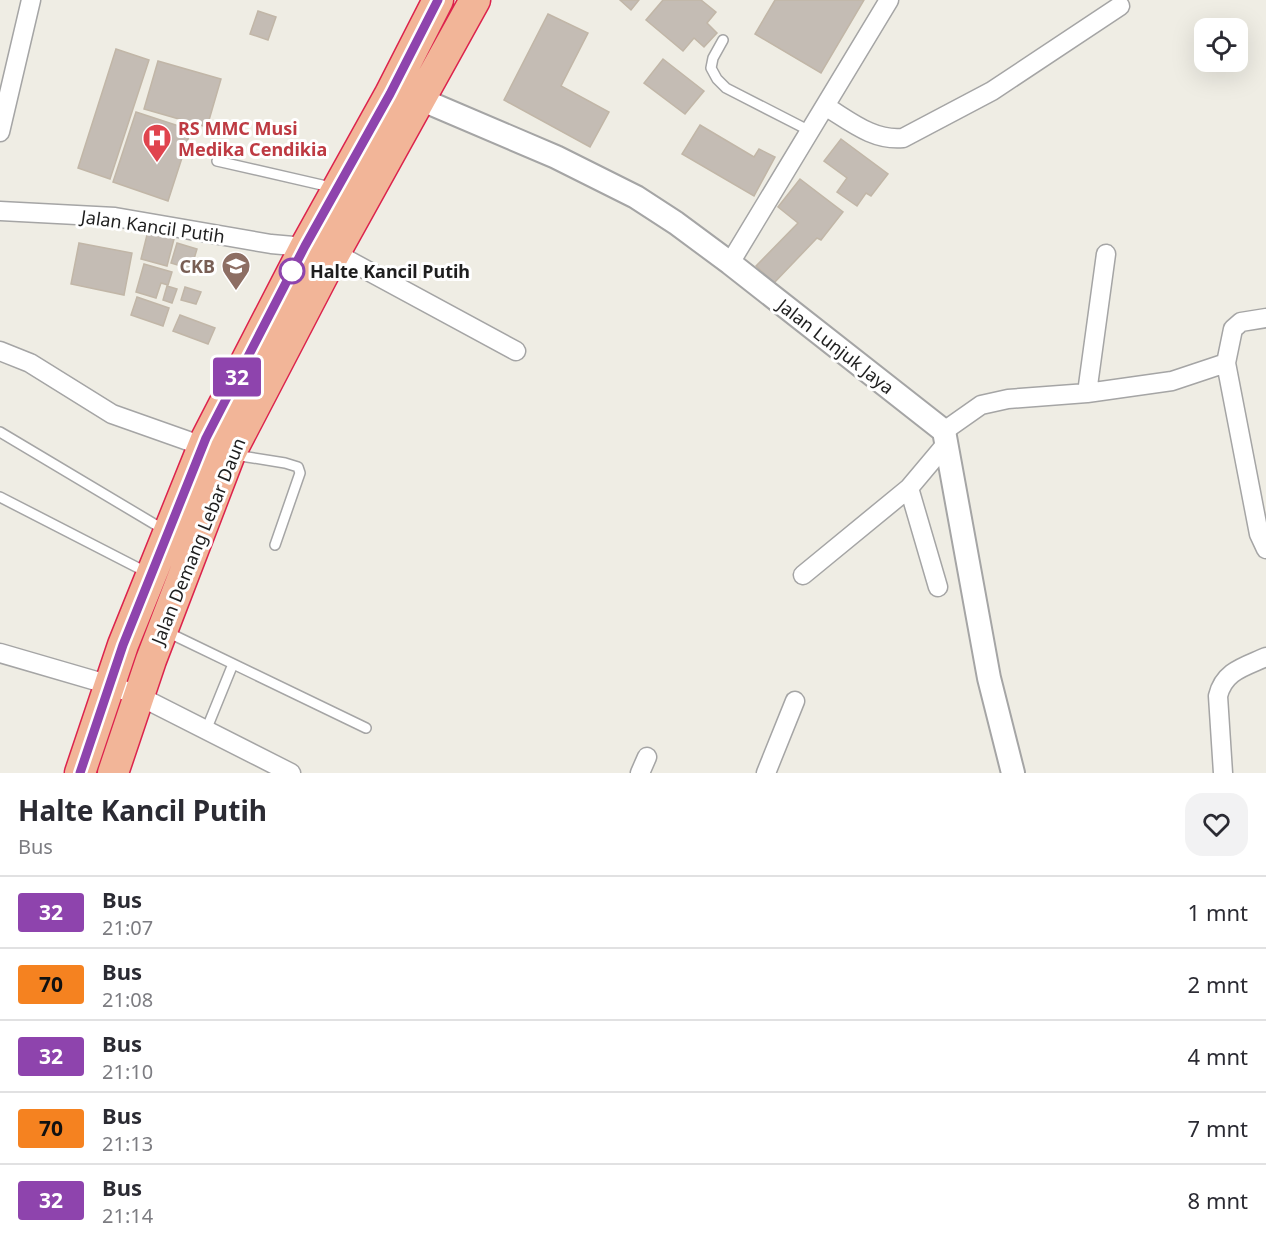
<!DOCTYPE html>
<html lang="id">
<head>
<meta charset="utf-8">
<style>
  body { margin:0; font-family:"Noto Sans",sans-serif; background:#f2f2f3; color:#2b2b33; height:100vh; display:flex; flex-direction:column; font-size:22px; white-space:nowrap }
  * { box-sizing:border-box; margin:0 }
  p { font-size:20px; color:#7c7c81 }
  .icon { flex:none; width:33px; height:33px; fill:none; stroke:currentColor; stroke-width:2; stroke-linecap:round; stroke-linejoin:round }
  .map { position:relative; height:773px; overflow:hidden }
  .panel { display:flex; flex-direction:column; background:#fff; flex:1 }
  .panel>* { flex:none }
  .badge { padding:0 12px; border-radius:4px; font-size:21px; line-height:39px }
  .buttons { position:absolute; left:1194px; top:18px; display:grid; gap:12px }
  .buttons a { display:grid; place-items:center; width:54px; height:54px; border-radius:12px; background:#fff; box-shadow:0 6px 24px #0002; font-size:30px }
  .map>.badge { position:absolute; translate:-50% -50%; box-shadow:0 0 0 3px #fff }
  .round { display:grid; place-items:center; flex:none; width:63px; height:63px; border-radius:18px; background:#f2f2f3 }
  .overview { display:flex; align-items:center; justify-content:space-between; height:102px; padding:0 18px }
  h1 { font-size:28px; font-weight:700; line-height:45px }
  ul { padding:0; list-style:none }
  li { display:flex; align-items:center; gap:18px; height:72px; padding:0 18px; border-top:2px solid #e1e1e2 }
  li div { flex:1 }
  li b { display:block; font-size:22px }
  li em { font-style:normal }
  li .badge { min-width:66px; font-weight:700; text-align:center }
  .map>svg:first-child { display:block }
  .building { fill:#c4bcb4; stroke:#c1b6a7; stroke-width:1.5 }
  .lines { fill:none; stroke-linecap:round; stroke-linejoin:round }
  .service-casing { stroke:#a5a5a5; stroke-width:12 }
  .minor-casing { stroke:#a5a5a5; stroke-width:21 }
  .tertiary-casing { stroke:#a5a5a5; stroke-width:26 }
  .trunk-casing { stroke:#dc234c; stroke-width:33 }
  .service { stroke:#fff; stroke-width:9 }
  .minor { stroke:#fff; stroke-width:18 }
  .tertiary { stroke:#fff; stroke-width:22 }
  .trunk { stroke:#f2b598; stroke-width:30 }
  .line-casing { stroke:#fff; stroke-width:14 }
  .line { stroke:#8e44ad; stroke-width:9 }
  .stop-dot { fill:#fff; stroke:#8e44ad; stroke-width:3 }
  .labels { text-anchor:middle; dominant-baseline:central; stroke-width:6; stroke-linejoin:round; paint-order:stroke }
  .health-label { font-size:18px; font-weight:bold; fill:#be3a42; stroke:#fff; text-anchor:start }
  .street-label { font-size:18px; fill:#1e1e1e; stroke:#fff }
  .education-label { font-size:18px; font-weight:bold; fill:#785e54; stroke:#fff; text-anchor:end }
  .stop-label { font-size:18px; font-weight:bold; fill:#1e1e1e; stroke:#fff; text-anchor:start }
</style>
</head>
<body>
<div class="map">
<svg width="1266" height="773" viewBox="0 0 1266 773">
  <rect width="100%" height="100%" fill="#efede4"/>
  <!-- building -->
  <path class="building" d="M620 0H639L631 10Z
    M663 0H701L716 12 707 23 717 33 704 47 694 38 683 51 646 20Z
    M775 0H864L821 73 755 34Z
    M258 11 276 17 268 40 250 34Z
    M548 14 588 33 561 86 609 112 590 147 504 100Z
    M116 49 149 60 110 179 78 168Z
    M663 59 704 91 685 114 644 83Z
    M158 61 221 79 207 127 144 109Z
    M136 112 191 130 168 201 113 182Z
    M700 125 754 157 759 149 775 157 754 196 682 154Z
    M841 139 888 174 871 196 866 193 857 206 837 192 847 178 824 161Z
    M800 179 843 212 821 240 817 238 774 283 756 266 798 223 778 207Z
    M148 231 174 239 167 266 141 259Z
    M79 243 132 253 124 295 71 284Z
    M177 243 197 249 191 269 171 263Z
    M144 264 172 272 168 285 161 283 156 298 136 292Z
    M167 286 177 289 172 303 163 300Z
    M185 287 201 292 196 304 181 300Z
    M137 297 169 308 163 326 131 315Z
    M180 315 215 328 208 344 173 331Z"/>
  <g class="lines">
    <!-- service casing -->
    <g class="service-casing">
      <path id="service" d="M723 40 713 58 711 68 717 79 726 88 810 131
        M217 161 335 188
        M0 432 166 531
        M235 455 285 463 298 467 300 473 275 545
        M0 497 148 573
        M167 632 366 728
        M209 723 233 664"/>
    </g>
    <!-- minor casing -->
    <g class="minor-casing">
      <path id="minor" d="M825 106C850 121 873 141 903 138L992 91 1120 6
        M0 132 31 0
        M0 211 115 217 271 244 305 247
        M335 253 516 351
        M730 263 889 0
        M0 351 30 363 112 414 211 449
        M1226 363 1259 534 1266 549
        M1087 393 1106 254
        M944 431 981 405 1008 399 1087 393 1172 381 1226 363 1233 329 1241 322 1266 318
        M909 488 938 587
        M803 575 909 488 946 444
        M0 653 110 685 139 696 291 773
        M640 773 647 757
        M766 773 795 701
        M1223 773 1218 696C1224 671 1244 667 1266 657"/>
    </g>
    <!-- tertiary casing -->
    <g class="tertiary-casing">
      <path id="tertiary" d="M420 99 556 157 636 197 676 223 730 263 944 431 989 678 1013 773"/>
    </g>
    <!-- trunk casing -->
    <g class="trunk-casing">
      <path id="trunk" d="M80 773 123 645 206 439 305 247 390 94 438 0
        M113 773 151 660 230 454 332 258 475 0"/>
    </g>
    <!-- service -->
    <use href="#service" class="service"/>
    <!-- minor -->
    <use href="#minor" class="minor"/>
    <!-- tertiary -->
    <use href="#tertiary" class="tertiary"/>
    <!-- trunk -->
    <use href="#trunk" class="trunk"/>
  </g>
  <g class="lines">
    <!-- line casing -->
    <g class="line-casing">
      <path id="line" d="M80 773 123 645 206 438 305 246 390 94 438 0"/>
    </g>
    <!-- line -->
    <use href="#line" class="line"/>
  </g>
  <!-- icons -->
  <defs>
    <g id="hospital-pin" transform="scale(1.5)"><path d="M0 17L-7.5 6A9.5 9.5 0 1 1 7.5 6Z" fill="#e0444e" stroke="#fff"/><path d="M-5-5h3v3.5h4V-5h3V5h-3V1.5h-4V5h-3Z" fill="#fff"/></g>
    <g id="school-pin" transform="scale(1.5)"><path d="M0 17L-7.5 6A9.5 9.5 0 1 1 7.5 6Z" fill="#8d6e63" stroke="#fff"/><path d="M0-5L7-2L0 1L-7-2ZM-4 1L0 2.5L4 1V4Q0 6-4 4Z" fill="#fff"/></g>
  </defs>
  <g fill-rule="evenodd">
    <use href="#hospital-pin" x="157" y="138"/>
    <use href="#school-pin" x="236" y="266"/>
  </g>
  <!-- markers -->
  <circle class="stop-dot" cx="292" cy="271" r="12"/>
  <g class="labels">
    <!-- health labels -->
    <g class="health-label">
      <text x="178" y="128">RS MMC Musi<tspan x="178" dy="21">Medika Cendikia</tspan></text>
    </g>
    <!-- street labels -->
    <g class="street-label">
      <text transform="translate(153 226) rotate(8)">Jalan Kancil Putih</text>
      <text transform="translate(836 346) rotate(38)">Jalan Lunjuk Jaya</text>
      <text transform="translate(198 541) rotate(-68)">Jalan Demang Lebar Daun</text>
    </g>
    <!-- education labels -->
    <g class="education-label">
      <text x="215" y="266">CKB</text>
    </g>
    <!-- stop labels -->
    <g class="stop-label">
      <text x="310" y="271">Halte Kancil Putih</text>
    </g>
  </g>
</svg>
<div class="buttons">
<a><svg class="icon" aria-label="locate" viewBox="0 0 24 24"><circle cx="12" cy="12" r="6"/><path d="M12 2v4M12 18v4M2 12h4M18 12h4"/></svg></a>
</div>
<b class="badge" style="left:237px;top:377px;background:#8e44ad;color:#fff">32</b>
</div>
<section class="panel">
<div class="overview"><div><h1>Halte Kancil Putih</h1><p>Bus</p></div><a class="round"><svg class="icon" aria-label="heart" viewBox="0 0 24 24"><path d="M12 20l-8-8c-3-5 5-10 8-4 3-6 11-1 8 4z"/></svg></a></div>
<ul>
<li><span class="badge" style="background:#8e44ad;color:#fff">32</span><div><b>Bus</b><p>21:07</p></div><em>1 mnt</em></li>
<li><span class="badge" style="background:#f58220;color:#111">70</span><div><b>Bus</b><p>21:08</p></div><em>2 mnt</em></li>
<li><span class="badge" style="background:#8e44ad;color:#fff">32</span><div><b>Bus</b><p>21:10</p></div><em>4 mnt</em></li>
<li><span class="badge" style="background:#f58220;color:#111">70</span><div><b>Bus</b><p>21:13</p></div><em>7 mnt</em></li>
<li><span class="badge" style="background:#8e44ad;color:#fff">32</span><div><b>Bus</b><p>21:14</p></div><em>8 mnt</em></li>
</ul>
</section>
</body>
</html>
